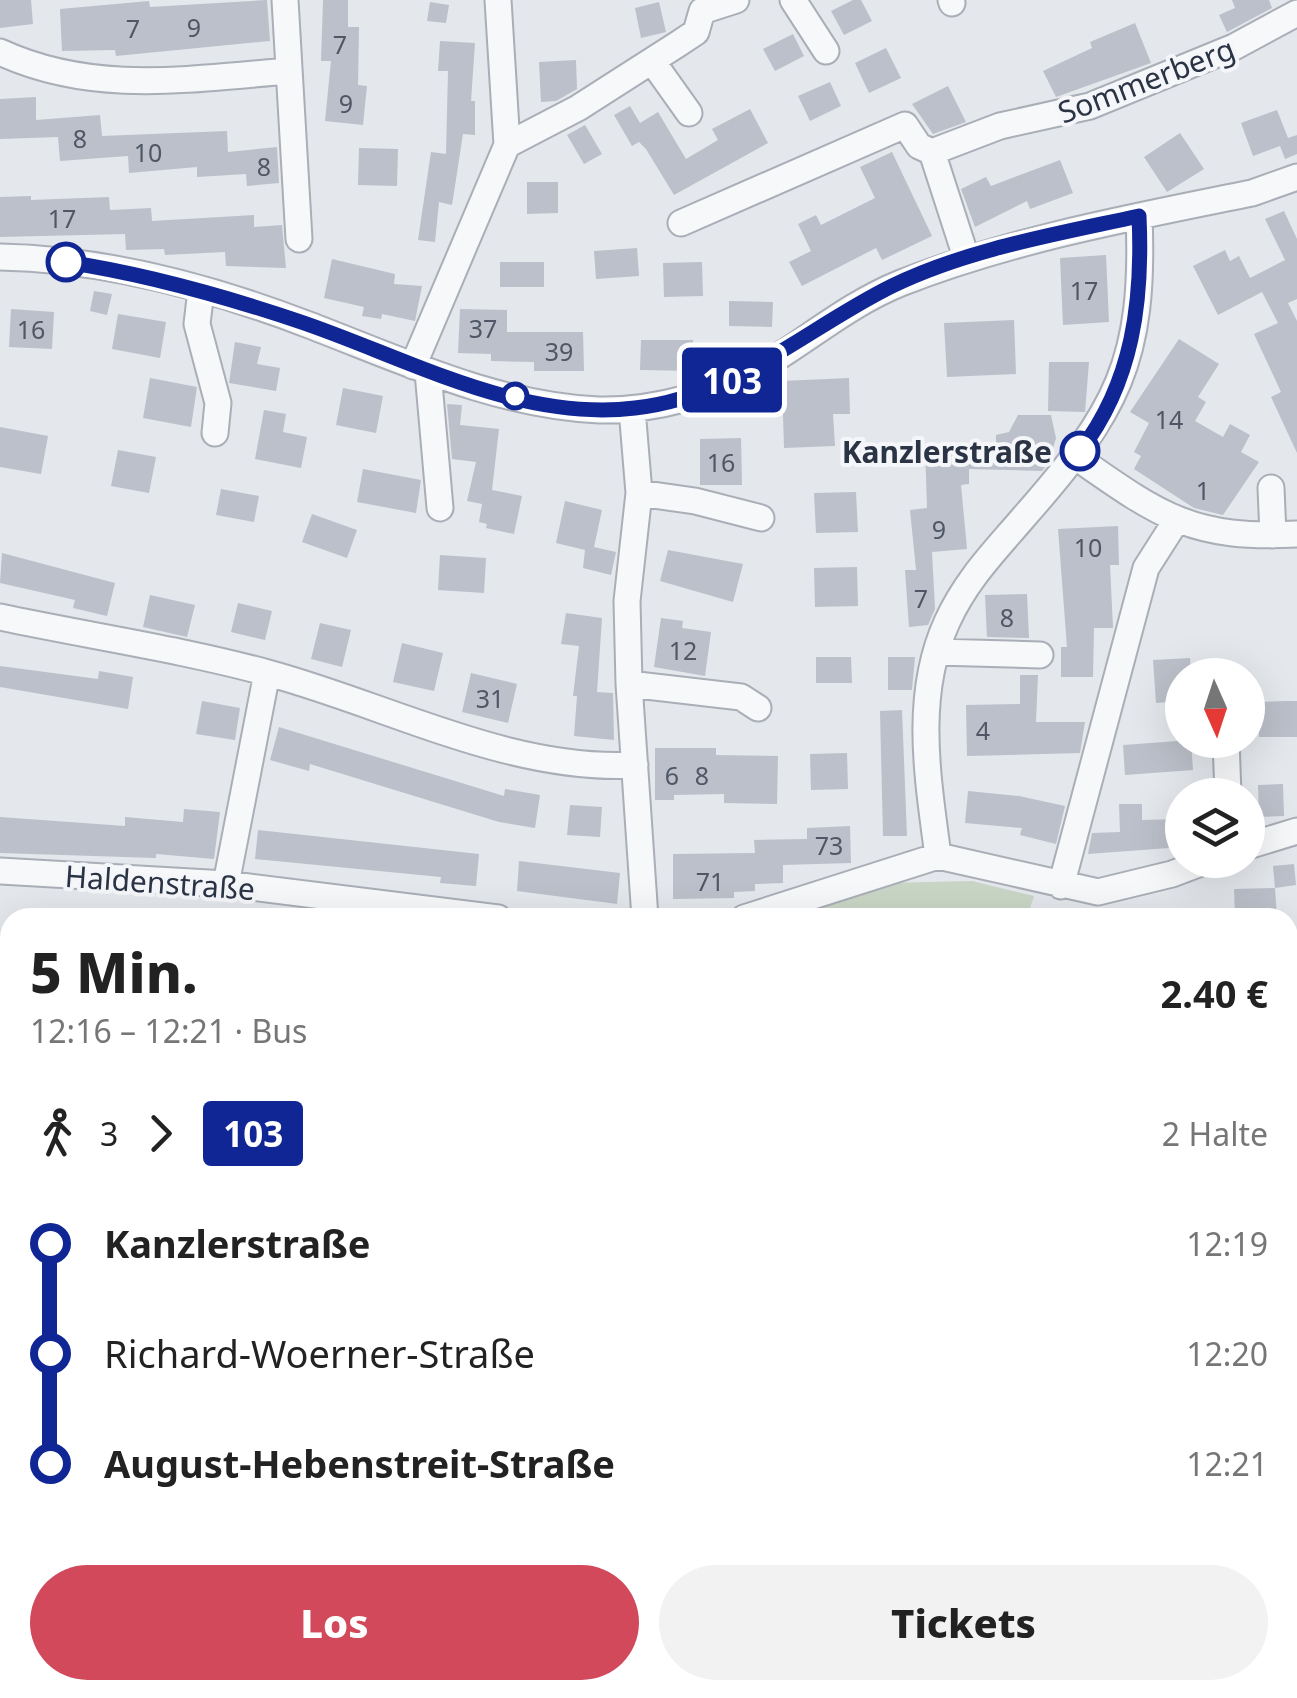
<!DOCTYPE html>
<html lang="de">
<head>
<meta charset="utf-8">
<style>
  body { margin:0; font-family:"Noto Sans",sans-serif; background:#f2f2f2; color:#222; height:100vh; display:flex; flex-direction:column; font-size:38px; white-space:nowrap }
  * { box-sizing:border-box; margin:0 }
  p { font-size:32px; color:#767676 }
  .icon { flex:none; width:55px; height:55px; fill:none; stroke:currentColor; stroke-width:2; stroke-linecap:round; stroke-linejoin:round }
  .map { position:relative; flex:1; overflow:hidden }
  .drawer { position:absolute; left:0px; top:908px; width:1298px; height:792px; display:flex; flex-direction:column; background:#fff; border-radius:30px 30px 0 0; box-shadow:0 10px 40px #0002 }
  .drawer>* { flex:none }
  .badge { padding:0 20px; border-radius:8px; font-size:35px; line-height:65px }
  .needle { width:65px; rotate:177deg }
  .fabs { position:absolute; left:1165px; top:658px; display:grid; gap:20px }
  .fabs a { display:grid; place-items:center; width:100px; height:100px; border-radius:50%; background:#fff; box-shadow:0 10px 40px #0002; font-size:50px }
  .map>.badge { position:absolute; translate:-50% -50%; box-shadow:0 0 0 5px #fff }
  .legs { display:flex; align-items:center; gap:15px; height:110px; padding:0 30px; font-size:32px }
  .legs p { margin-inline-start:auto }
  .overview { display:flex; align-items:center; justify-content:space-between; height:170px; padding:0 30px }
  h1 { font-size:55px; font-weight:800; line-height:75px }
  .cta { display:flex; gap:20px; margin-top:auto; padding:20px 30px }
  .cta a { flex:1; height:115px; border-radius:60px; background:#d1495b; color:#fff; font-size:40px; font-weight:800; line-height:115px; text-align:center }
  .cta a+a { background:#f2f2f2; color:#222 }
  ul { padding:0 30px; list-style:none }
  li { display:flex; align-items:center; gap:35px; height:110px; font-size:38px }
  li i { display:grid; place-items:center; width:15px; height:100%; margin:0 12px; background:currentColor }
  li i::after { content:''; width:25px; height:25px; margin:-12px; border:8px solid; border-radius:50%; background:#fff }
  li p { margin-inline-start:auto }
  li:first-child i { background:linear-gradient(#0000 50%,currentColor 0) }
  li:last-child i { background:linear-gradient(currentColor 50%,#0000 0) }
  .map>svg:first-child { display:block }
  .green { fill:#c9d6c5 }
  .water { fill:#9fb4cc }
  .building { fill:#bbc0ca }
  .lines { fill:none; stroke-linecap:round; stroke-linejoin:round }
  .minor-casing { stroke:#a9aeb7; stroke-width:29 }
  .minor { stroke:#f7f8fa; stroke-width:25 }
  .line-1-casing { stroke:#fff; stroke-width:22 }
  .line-1 { stroke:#102694; stroke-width:15 }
  .stop-1-dot { fill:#fff; stroke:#102694; stroke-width:5 }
  .labels { text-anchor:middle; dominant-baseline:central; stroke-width:8; stroke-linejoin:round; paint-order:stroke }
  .number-label { font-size:25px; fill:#4f5766 }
  .street-label { font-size:30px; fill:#2b3445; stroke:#f4f6f9 }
  .stop-label { font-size:30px; font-weight:bold; fill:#2b3445; stroke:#f4f6f9; text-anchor:end }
</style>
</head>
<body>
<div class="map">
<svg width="1297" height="1698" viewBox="0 0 1297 1698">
  <rect width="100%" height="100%" fill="#e4e7ec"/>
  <!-- green -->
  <path class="green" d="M972 881 1034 896 1027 917 786 918 887 883Z
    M1297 1001V1169L1288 1170V1004Z
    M0 1087H10V1179L0 1178Z
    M0 1313 10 1314V1510H0Z
    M1288 1344H1297V1559L1288 1560Z
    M765 1690H1253L1252 1698H765Z"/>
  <!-- water -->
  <path class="water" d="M1297 1170V1282H1288V1171Z
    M0 1180 10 1181V1312L0 1311Z"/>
  <!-- building -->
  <path class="building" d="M0 0H31L33 24 0 28Z
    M267 0 270 41 116 56 115 50 62 51 60 9 149 1 150 7Z
    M323 0H348V27H359L358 85 367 86 363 125 325 121 331 61H321Z
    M853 0H861L872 21 844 35 831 11Z
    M1232 0H1269L1272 8 1227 32 1219 15 1235 8Z
    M430 2 449 5 446 23 427 21Z
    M659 2 666 32 641 38 635 8Z
    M1135 23 1151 63 1056 97 1043 71 1092 48 1090 42Z
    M793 34 804 56 775 71 763 49Z
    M440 41 475 43 471 101H475V135L463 134 452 205 439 202 435 242 418 240 431 152 446 154 448 71H438Z
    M886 48 901 78 869 93 855 63Z
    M576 60 577 89 556 101 541 102 539 62Z
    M830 82 841 106 810 121 798 96Z
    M948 86 966 122 933 134 912 104Z
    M36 97V120L100 115 102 136 227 131 228 152 277 147 279 183 247 186 246 174 197 177V167L129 173 128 156 60 161 58 137 0 139V99Z
    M630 106 640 123 658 112 686 159 718 140 712 129 750 109 768 143 674 195 646 149 639 142 632 146 614 115Z
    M1277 110 1288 138 1297 135V154L1285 159 1280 146 1253 156 1241 123Z
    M585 125 602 154 584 164 567 135Z
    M1180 133 1204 169 1167 192 1144 157Z
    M359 148 398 149 397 186 358 185Z
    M892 152 932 236 882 260 876 248 802 286 789 262 811 251 798 224 816 215 821 225 875 198 860 167Z
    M1060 160 1073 193 1030 209 1027 201 975 227 961 189 986 177 991 186Z
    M527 182H558V213L527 214Z
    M31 196V200L109 197 110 210 151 208 152 221 254 215V227L282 225 286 268 226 266 225 252 165 255 164 249 126 250 125 234 0 237V197Z
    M1284 211 1297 239V299L1288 303 1297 321V453L1271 397 1281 392 1254 334 1278 323 1262 292 1218 315 1193 266 1225 250 1230 261 1239 256 1250 278 1285 260 1265 219Z
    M637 248 639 276 596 279 594 251Z
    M1106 255 1109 322 1063 325 1060 258Z
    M332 259 395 274 394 284 422 286 415 321 382 314 381 319 362 316 364 307 324 298Z
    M500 262H544V287H500Z
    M702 262 703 296 664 297 663 263Z
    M94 291 112 294 107 315 90 311Z
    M729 301 773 302 772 327 729 326Z
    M11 309 54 312 52 349 9 347Z
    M460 309 507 310V332H583L584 371H534V362L491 361V354L458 353Z
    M118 314 166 322 160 358 112 349Z
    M1014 320 1016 374 947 377 944 323Z
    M1179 339 1219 364 1198 397 1206 402 1195 421 1223 437 1230 424 1250 435 1241 452 1259 462 1223 515 1194 508 1134 469 1141 456 1134 452 1149 423 1130 412Z
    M641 340H693V371L640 370Z
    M235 342 261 347 257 364 280 368 276 391 229 383Z
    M1049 362H1089L1085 412 1048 411Z
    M150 378 197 387 191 427 143 418Z
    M849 378 850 414H833L835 446 784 448 782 381Z
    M343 388 383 396 376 433 336 425Z
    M447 404 462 405 460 425 499 429 492 490 522 496 514 534 486 528 487 524 479 522 482 504 467 501 476 462 452 459Z
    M264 410 286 414 283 432 307 437 301 468 255 459Z
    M1018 415H1051L1056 438 1049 462 1042 471 969 469V484L961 485 967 549 932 552 935 609 928 625 909 627 905 570H916L910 510 927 508 925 446 996 444V435L1009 432Z
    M0 427 48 436 41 474 0 467Z
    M741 438 742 485H700V439Z
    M118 450 156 457 149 493 111 486Z
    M363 469 421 480 416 513 357 502Z
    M221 489 259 496 254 522 216 515Z
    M856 492 858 532 816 533 814 493Z
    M565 501 602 510 594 547 616 552 611 575 583 568 585 550 556 543Z
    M312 514 357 530 347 558 302 542Z
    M1118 526 1119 565H1110L1113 628H1094L1093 677H1061V647H1067L1058 529Z
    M668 550 743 564 733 602 660 581Z
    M2 553 115 583 107 616 73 608 75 600 0 583Z
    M440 555 486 558 484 593 438 590Z
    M857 567 858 606 815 607 814 568Z
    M1027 594 1029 638 987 637 985 595Z
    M150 595 195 605 187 637 143 627Z
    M238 603 272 611 265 640 231 632Z
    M566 613 602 618 597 692 613 693 614 740 574 736 577 696H573L579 646 561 644Z
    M661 618 683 621 682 628 711 632 705 676 654 667Z
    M320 623 351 630 342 667 311 659Z
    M402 643 443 653 434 691 393 682Z
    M816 657H851L852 683H816Z
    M888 657H915L912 690H888Z
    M1190 658 1191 675H1182V701L1156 703 1153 660Z
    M0 666 98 679 99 671 133 677 128 709 0 687Z
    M471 673 517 684 508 723 462 712Z
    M1020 675H1038L1036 722H1085L1080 753 967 756 966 705 1020 704Z
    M202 701 240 708 235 740 196 734Z
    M1287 701H1297V737H1259V702Z
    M902 710 907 836H883L880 711Z
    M279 727 504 796 505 789 540 795 535 828 499 822 310 764 309 771 270 760Z
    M1191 740 1193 770 1125 775 1123 745Z
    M655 748H716V755L778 756 777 804 724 803V794L674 795V800H655Z
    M847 753 848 789 811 790 810 754Z
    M1283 784 1284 816 1259 817 1258 785Z
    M968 791 1019 796 1065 806 1056 844 1020 835 1022 828 965 823Z
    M1119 804H1142V820L1182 819V847L1088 854 1092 833 1120 832Z
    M570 805 602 807 600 837 567 835Z
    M184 809 220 812 214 859 156 854V858L0 853V817L125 826V817L183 822Z
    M850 826 851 863 783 865V883L755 884V891L734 892V898L673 899V854L755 853 754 840 807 839V828Z
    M258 830 479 854 476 886 440 883 441 877 255 859Z
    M519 861 620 873 617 904 517 891Z
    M1294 864 1296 885 1275 888 1273 866Z
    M1275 888 1277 918H1235L1234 889Z"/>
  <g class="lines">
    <!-- minor casing -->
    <g class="minor-casing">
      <path id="minor" d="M285 0 299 239
        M793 0 826 51
        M951 0 952 3
        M0 52C93 95 189 79 289 71
        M652 61 689 113
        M507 145 578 108 678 44 696 32 702 11 736 0
        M681 223 905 125 919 146 932 152
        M0 257C104 259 213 288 309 325 401 360 498 406 599 410 655 411 716 394 765 365 810 338 851 303 901 283 1013 239 1134 217 1252 193L1297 177
        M966 257 932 152 1000 126 1090 106 1234 47 1297 13
        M201 290 197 324 218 403 215 433
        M413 366 507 145 498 0
        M428 372 440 508
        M632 409 639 493 627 601 629 684 645 918
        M1076 457C1159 515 1192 540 1297 534
        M1271 488 1273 535
        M639 493 695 501 761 518
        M0 617C89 636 180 649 268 673 387 705 510 772 635 765
        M936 652 1040 655
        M629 684 741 697 758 708
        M1226 740 1228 795
        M1248 846 1297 831
        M938 856C928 779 913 696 947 622 966 580 994 552 1023 518 1117 411 1145 362 1139 216
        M0 871 226 884 498 918
        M226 884 267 673
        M1061 886 1146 568 1176 521
        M744 918 938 856 1098 892 1172 874 1209 860
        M0 1080 10 1081
        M1288 1633 1297 1620
        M1262 1690 1264 1698"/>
    </g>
    <!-- minor -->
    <use href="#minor" class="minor"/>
  </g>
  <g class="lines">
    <!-- line-1 casing -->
    <g class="line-1-casing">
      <path id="line-1" d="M66 262C146 274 224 296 301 322 407 358 519 422 635 408 735 397 805 329 892 286 968 249 1057 234 1139 216 1143 301 1133 382 1080 451"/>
    </g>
    <!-- line-1 -->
    <use href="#line-1" class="line-1"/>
  </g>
  <!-- markers -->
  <g class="stop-1-dot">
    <circle cx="66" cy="262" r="18"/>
    <circle cx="515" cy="396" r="12"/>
    <circle cx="1080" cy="451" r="18"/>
  </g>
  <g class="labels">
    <!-- number labels -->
    <g class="number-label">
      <text x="194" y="27">9</text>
      <text x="133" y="28">7</text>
      <text x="340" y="44">7</text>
      <text x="346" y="103">9</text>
      <text x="80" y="138">8</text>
      <text x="148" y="152">10</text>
      <text x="264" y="166">8</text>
      <text x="62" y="218">17</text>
      <text x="1084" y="290">17</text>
      <text x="483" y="328">37</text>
      <text x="31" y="329">16</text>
      <text x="559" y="351">39</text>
      <text x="1169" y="419">14</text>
      <text x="721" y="462">16</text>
      <text x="1203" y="490">1</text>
      <text x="939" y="529">9</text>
      <text x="1088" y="547">10</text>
      <text x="921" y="598">7</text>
      <text x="1007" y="617">8</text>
      <text x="683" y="650">12</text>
      <text x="490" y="698">31</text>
      <text x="983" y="730">4</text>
      <text x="672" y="775">6</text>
      <text x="702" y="775">8</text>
      <text x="829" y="845">73</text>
      <text x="710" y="881">71</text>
    </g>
    <!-- street labels -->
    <g class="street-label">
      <text transform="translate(1146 80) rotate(-21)">Sommerberg</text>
      <text transform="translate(160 882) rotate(4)">Haldenstraße</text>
    </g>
    <!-- stop labels -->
    <g class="stop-label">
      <text x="1052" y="451">Kanzlerstraße</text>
    </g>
  </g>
</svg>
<div class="fabs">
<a><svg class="needle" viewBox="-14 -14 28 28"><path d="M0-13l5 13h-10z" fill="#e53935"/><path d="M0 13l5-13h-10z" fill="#767676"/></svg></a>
<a><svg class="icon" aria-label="layers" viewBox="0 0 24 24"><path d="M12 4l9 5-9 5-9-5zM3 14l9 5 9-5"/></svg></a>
</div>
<b class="badge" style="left:732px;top:380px;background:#102694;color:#fff">103</b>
<section class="drawer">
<div class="overview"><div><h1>5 Min.</h1><p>12:16 – 12:21 · Bus</p></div><b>2.40 €</b></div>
<div class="legs"><svg class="icon" aria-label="walk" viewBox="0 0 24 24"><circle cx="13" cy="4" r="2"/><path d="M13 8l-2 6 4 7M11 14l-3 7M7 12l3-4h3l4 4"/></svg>3<svg class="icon" aria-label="forward" viewBox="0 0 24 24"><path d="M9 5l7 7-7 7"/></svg><b class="badge" style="background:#102694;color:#fff">103</b><p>2 Halte</p></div>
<ul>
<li><i style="color:#102694"></i><b>Kanzlerstraße</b><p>12:19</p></li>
<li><i style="color:#102694"></i><span>Richard-Woerner-Straße</span><p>12:20</p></li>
<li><i style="color:#102694"></i><b>August-Hebenstreit-Straße</b><p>12:21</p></li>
</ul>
<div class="cta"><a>Los</a><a>Tickets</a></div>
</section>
</div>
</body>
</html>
